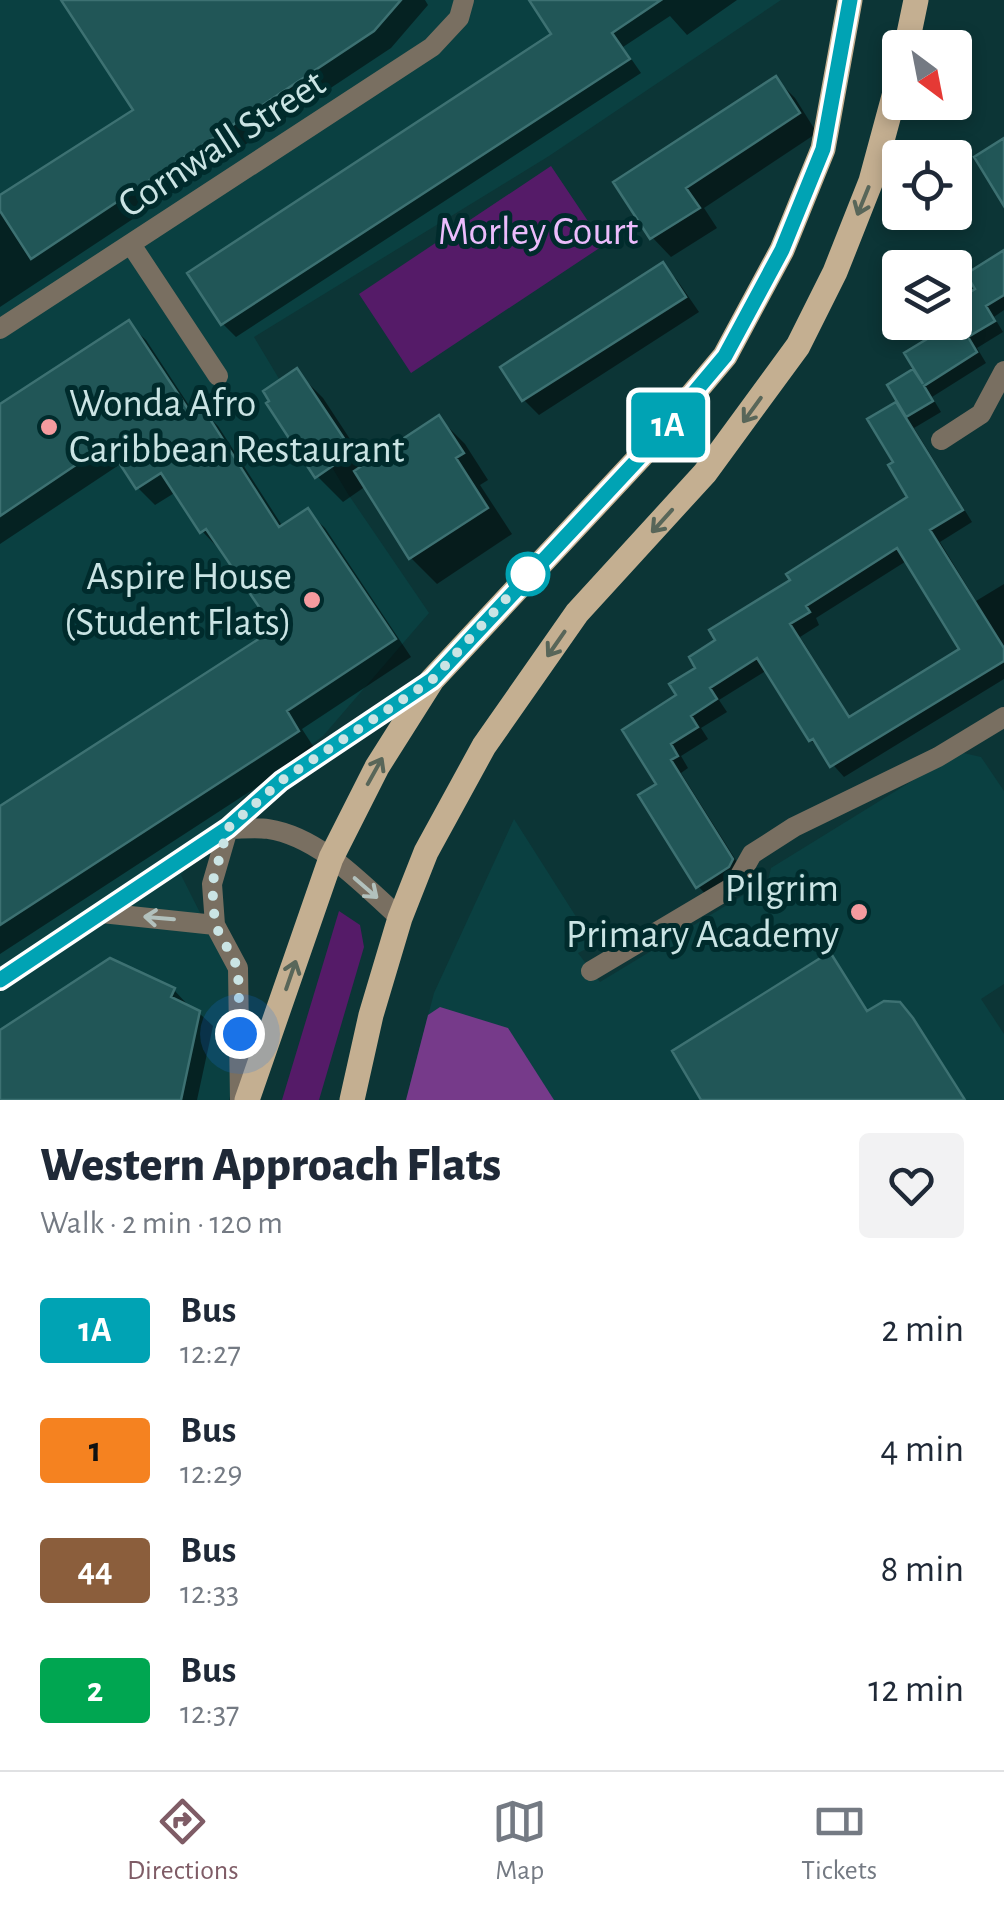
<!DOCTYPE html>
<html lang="en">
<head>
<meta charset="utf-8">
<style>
  body { margin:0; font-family:"Alegreya Sans",sans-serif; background:#f2f2f3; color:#1f2937; height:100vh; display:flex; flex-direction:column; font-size:38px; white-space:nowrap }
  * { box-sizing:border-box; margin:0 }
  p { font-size:32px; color:#747a83 }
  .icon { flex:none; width:55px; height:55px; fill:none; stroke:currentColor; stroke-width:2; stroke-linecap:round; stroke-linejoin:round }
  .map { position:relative; height:1100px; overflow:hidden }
  .side { display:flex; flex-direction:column; background:#fff; flex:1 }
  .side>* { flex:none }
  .badge { padding:0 20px; border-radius:8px; font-size:35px; line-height:65px }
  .needle { width:65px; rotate:148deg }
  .controls { position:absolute; left:882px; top:30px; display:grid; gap:20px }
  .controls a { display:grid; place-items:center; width:90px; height:90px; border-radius:10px; background:#fff; box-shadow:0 5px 15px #0003; font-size:50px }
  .you { position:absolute; width:50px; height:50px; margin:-25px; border:8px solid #fff; border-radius:50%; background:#1a73e8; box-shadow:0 0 0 15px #1a73e833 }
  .map>.badge { position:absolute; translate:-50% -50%; box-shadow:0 0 0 5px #fff }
  .round { display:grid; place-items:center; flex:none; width:105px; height:105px; border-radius:10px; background:#f2f2f3 }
  .summary { display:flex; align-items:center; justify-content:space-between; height:170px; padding:0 40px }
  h1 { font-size:48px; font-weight:800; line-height:75px }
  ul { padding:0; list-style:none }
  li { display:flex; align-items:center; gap:30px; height:120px; padding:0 40px }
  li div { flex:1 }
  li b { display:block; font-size:38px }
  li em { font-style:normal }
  li .badge { min-width:110px; font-weight:700; text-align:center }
  .dock { display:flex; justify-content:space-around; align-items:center; height:140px; border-top:2px solid #e0e1e3; background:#fff; font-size:28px; color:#747a83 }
  .dock a { display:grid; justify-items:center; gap:5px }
  .dock .current { color:#7f5c66 }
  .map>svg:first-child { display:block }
  .built { fill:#0a4041 }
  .green { fill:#551b68 }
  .forest { fill:#763a8a }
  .shadow { fill:#0007; fill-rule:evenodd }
  .building { fill:#215657; stroke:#3d7172; stroke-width:2.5; fill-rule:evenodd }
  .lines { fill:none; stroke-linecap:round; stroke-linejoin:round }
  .minor { stroke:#796f61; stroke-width:20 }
  .primary { stroke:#c4af91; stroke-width:25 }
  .oneway { stroke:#586659 }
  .oneway2 { stroke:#b2c1bd }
  .line-casing { stroke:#fff; stroke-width:22 }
  .line { stroke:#00a3b4; stroke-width:15 }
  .walk { stroke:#cae4e4; stroke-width:10; stroke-dasharray:0 18 }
  .poi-dot { fill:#f49b9f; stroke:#002b2c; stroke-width:4 }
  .stop-dot { fill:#fff; stroke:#00a3b4; stroke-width:5 }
  .labels { text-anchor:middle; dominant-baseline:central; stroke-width:10; stroke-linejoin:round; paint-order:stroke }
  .street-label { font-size:40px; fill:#cae4e4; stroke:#002b2c }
  .park-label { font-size:40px; fill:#ebbcfc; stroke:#002b2c }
  .poi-label { font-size:40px; fill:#cae4e4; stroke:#002b2c; text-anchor:end }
</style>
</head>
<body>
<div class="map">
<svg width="1004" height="1100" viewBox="0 0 1004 1100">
  <rect width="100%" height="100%" fill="#0c3536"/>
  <!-- built -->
  <path class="built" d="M0 0H781L549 156 254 337 348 494 429 613 323 736 245 795 181 875 250 1012 229 1100H0Z
    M959 752 981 757 1004 791V984L981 999 1004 1034V1100H406L434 993 514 819 594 945 578 953 600 982 768 880 771 868Z"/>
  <!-- green -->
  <path class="green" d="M551 166 604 245 411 373 359 294Z
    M339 911 360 925 364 947 319 1100H282Z"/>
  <!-- forest -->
  <path class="forest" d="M440 1007 508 1028 554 1100H406L428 1015Z"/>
  <!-- shadow -->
  <path class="shadow" d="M63 0H425L428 5 391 48 0 307V199L137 110Z
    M532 0H737L687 35 670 16 623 47 641 73 236 337 223 324 190 274 554 35Z
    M776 79 795 98 817 133 704 208 717 228 671 257 652 237 616 183Z
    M1004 253V310L994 317 1003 332 977 348 986 363 932 397 941 412 914 428 972 522 940 542 976 601 1004 584V679L844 777 811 740 767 670 719 700 727 712 701 728 708 739 681 756 688 768 681 773 744 873 709 898 698 886 659 785 680 696 699 668 793 581 910 498 897 463 896 405 904 413 913 372 921 380 961 321 955 304 978 289ZM908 560 963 650 851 718 800 637 819 625 816 618Z
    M663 265 677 280 699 312 539 415 524 400 503 367Z
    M128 323 146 340 194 413 201 409 218 426 283 527 307 511 325 528 411 657 302 729 315 749 0 954V809L277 629 221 547 219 549 202 531 176 492 155 505 138 488 122 463 0 544V408Z
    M297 372 323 398 367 465 439 418 465 444 488 480 480 485 512 534 437 584 411 558 366 486 343 502 317 476Z
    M111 960 174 990 187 1004 186 1007 199 1013 213 1026 197 1100H0V1032Z"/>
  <!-- building -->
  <path class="building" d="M61 0H401L374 31 31 259 0 211V195L133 110Z
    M529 0H661L612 33 630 59 221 325 187 273 551 34Z
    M776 76 800 113 686 188 700 208 650 239 613 182Z
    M1004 138V206L974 157Z
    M1004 250V295L986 306 995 321 968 337 977 352 924 386 933 401 906 417 887 385 913 369 923 384 904 353 955 322V301L975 289 966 274Z
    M663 262 686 297 522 401 500 367Z
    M129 320 190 412 201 405 279 527 308 508 396 639 287 711 299 731 0 925V806L274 629 206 529 200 533 161 473 136 489 107 444 0 516V404Z
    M297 368 353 452 315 478 266 403 269 401 263 391Z
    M896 402 963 510 930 530 1004 648V661L830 767 813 739 809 741 757 658 710 688 717 699 691 716 698 727 671 744 678 756 671 760 733 859 729 867 696 888 638 795 656 784 622 730 676 695 669 684 695 668 689 657 715 640 709 630 790 580 786 574 907 497 888 465 893 462 867 419ZM897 548 959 649 849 717 790 624 810 612 806 606Z
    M439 415 464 453 456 458 488 508 409 559 354 471Z
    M830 952 867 1011 884 1001 900 1002 913 1018 965 1100H701L672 1051Z
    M110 958 175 988 171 997 200 1011 181 1100H0V1030Z"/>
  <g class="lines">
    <!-- minor -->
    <path class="minor" d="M132 246 218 376
      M0 329 432 47 459 18 464 0
      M941 440 981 414 1004 371
      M228 829 212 884 215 925 238 968 240 1100
      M228 829C241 829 256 827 268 829 320 837 362 884 400 918
      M102 913 215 925
      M591 971 734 886 752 854 794 827 938 757 1004 717
      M0 980 228 829 281 781 426 684"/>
    <!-- primary -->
    <path class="primary" d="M906 48 916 0
      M247 1100 331 858 377 767 432 680 641 456 725 356 782 250 823 149 850 0
      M352 1100 371 1015 400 918 426 852 484 746 577 613 705 473 798 346 835 272 871 181 900 74"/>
  </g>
  <!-- one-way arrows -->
  <defs><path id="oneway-shaft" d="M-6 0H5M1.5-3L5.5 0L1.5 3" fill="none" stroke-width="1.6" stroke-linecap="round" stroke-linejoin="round" transform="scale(2.5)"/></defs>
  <g class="oneway">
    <use href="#oneway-shaft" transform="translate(863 201) rotate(112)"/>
    <use href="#oneway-shaft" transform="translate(752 410) rotate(126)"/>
    <use href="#oneway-shaft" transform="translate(662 521) rotate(132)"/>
    <use href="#oneway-shaft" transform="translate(556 644) rotate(125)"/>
    <use href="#oneway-shaft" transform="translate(375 771) rotate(-61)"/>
    <use href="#oneway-shaft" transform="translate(291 975) rotate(-71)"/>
  </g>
  <g class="oneway2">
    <use href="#oneway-shaft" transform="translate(366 888) rotate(41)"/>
    <use href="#oneway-shaft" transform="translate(159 918) rotate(-175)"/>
  </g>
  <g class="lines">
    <!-- line casing -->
    <g class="line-casing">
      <path id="line" d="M0 980 228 828 281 781 432 680 641 456 725 356 782 250 823 149 850 0"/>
    </g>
    <!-- line -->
    <use href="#line" class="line"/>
    <!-- walk -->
    <path class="walk" d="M240 1034 238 968 215 925 212 884 228 828 281 781 432 680 535 567 528 574"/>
  </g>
  <!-- markers -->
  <g class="poi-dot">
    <circle cx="49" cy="427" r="10"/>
    <circle cx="312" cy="600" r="10"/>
    <circle cx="859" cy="912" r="10"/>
  </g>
  <circle class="stop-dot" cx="528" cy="574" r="20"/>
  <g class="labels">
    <!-- street labels -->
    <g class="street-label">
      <text transform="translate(222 144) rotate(-33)">Cornwall Street</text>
    </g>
    <!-- park labels -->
    <g class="park-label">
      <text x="538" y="232">Morley Court</text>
    </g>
    <!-- poi labels -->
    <g class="poi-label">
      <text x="69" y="404" text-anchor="start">Wonda Afro<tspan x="69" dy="46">Caribbean Restaurant</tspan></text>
      <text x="292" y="577">Aspire House<tspan x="292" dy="46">(Student Flats)</tspan></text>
      <text x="839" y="889">Pilgrim<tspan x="839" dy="46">Primary Academy</tspan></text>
    </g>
  </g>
</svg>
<div class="controls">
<a><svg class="needle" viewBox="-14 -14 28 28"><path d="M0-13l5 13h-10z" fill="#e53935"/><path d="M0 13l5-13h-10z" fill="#747a83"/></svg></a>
<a><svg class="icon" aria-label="locate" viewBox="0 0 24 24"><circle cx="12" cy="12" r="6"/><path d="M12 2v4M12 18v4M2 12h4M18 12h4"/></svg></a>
<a><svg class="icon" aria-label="layers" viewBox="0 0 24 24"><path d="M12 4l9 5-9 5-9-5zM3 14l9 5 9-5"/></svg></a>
</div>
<div class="you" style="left:240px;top:1034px"></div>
<b class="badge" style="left:668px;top:425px;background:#00a3b4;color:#fff">1A</b>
</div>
<section class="side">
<div class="summary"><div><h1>Western Approach Flats</h1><p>Walk · 2 min · 120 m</p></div><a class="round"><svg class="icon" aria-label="heart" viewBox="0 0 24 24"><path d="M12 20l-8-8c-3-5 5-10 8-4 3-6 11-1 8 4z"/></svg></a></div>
<ul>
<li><span class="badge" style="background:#00a3b4;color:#fff">1A</span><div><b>Bus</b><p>12:27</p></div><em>2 min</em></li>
<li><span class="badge" style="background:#f58220;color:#111">1</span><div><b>Bus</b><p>12:29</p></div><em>4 min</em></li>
<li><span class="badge" style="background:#8b5e3c;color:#fff">44</span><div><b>Bus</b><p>12:33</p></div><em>8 min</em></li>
<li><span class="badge" style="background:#00a651;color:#fff">2</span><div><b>Bus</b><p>12:37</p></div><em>12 min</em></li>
</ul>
</section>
<nav class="dock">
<a class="current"><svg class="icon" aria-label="directions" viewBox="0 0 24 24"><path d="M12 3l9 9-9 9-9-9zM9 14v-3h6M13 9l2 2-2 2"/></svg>Directions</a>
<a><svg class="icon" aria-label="map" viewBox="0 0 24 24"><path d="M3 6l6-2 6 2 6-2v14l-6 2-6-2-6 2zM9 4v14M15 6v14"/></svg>Map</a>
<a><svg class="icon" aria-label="tickets" viewBox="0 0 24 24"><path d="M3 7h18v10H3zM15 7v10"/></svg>Tickets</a>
</nav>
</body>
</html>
